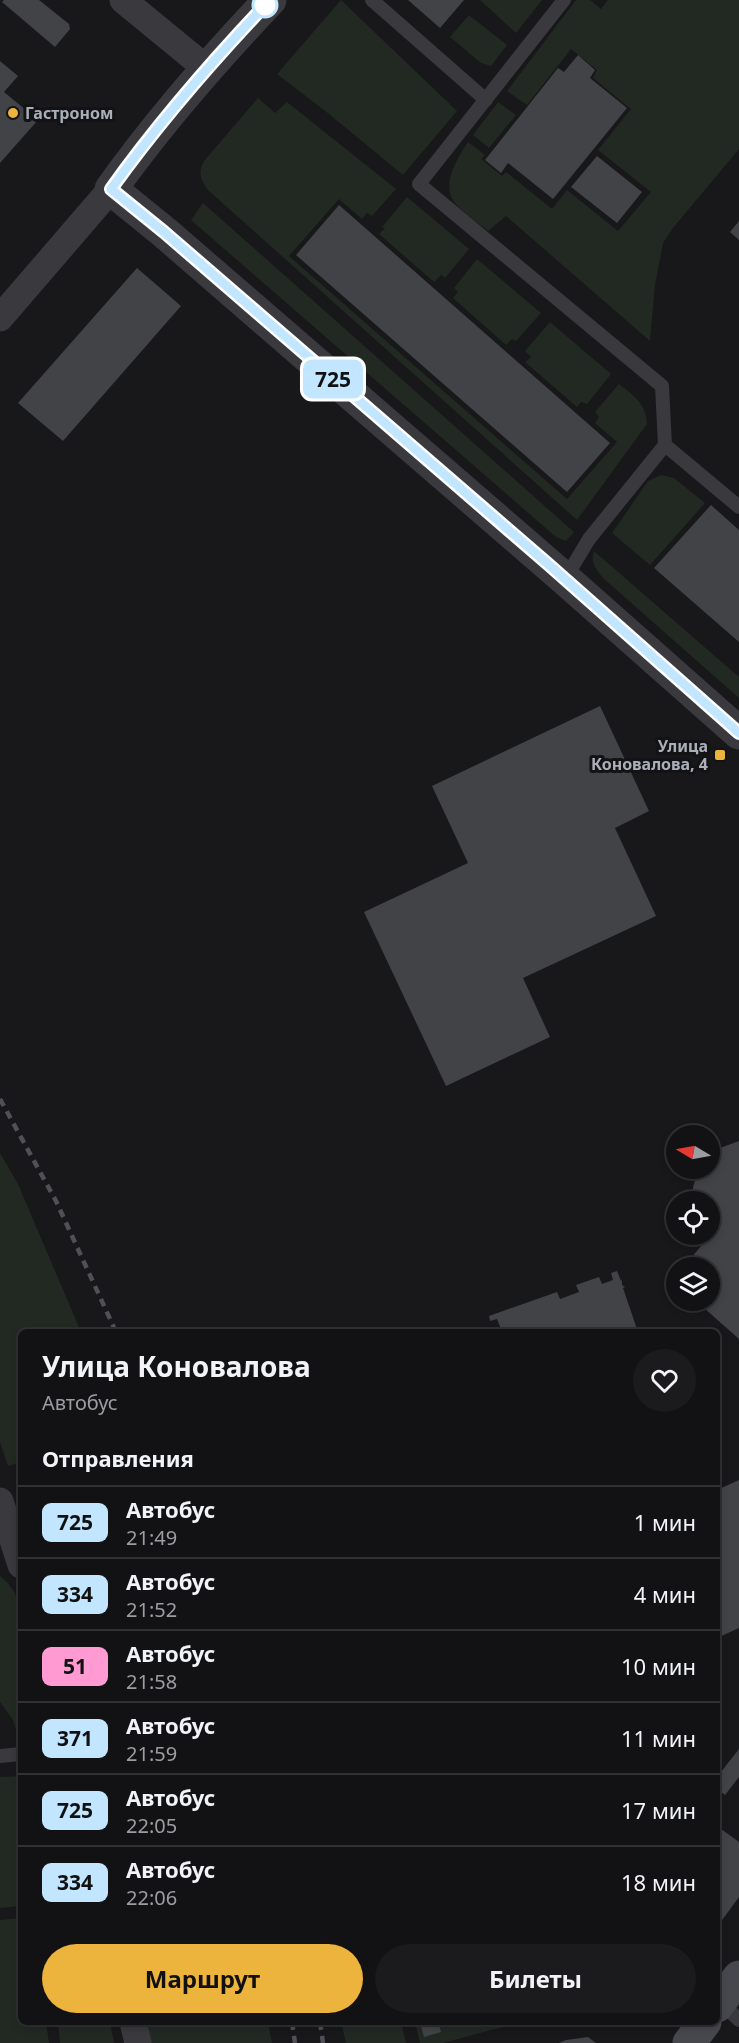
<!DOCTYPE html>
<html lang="ru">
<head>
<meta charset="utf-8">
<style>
  body { margin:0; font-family:"Noto Sans",sans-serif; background:#1b1a1c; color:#f1f3f6; height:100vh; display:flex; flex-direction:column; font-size:22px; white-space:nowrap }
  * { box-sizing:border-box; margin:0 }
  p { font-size:20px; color:#9c9da0 }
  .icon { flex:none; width:33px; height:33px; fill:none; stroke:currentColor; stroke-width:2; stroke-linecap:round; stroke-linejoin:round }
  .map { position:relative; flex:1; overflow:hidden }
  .details { position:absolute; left:18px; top:1329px; width:702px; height:696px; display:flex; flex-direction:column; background:#121113; border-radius:9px; box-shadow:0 3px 9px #0003,0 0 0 2px #313133 }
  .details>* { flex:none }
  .badge { padding:0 12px; border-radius:9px; font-size:21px; line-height:39px }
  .needle { width:39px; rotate:280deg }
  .controls { position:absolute; left:666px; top:1125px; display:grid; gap:12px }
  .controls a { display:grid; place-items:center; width:54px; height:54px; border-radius:50%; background:#121113; box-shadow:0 3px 9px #0003,0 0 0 2px #313133; font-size:30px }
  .map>.badge { position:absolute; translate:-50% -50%; box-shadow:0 0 0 3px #fff }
  h2 { padding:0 24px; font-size:22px; line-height:54px }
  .round { display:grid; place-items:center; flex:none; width:63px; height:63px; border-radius:32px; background:#1b1a1c }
  .headline { display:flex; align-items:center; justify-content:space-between; height:102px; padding:0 24px }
  h1 { font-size:28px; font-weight:700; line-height:45px }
  .primary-button { display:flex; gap:12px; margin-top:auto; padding:12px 24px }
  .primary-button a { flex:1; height:69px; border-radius:36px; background:#ecb33d; color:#111; font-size:24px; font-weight:700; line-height:69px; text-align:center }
  .primary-button a+a { background:#1b1a1c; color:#f1f3f6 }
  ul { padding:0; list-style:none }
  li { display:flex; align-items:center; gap:18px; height:72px; padding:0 24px; border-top:2px solid #313133 }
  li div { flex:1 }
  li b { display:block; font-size:22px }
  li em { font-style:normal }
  li .badge { min-width:66px; font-weight:700; text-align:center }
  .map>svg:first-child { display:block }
  .green { fill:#222923 }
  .building { fill:#424346 }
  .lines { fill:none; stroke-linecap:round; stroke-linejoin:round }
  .service { stroke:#39393e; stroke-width:14 }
  .minor { stroke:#39393e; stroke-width:27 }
  .tertiary { stroke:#39393e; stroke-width:33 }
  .secondary { stroke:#47484e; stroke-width:33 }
  .rail { stroke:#505157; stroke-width:4.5; stroke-dasharray:8 6; stroke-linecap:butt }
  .line-casing { stroke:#fff; stroke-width:14 }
  .line { stroke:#c2e6ff; stroke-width:9 }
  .stop-dot { fill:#fff; stroke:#c2e6ff; stroke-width:3 }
  .poi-dot { fill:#ecb33d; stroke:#131215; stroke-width:2 }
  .labels { text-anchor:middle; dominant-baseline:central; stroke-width:6; stroke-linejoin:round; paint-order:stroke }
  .poi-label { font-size:16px; font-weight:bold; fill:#aaafb9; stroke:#131215; text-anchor:start }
</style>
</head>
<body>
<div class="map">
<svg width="739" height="2043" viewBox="0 0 739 2043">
  <rect width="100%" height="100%" fill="#181719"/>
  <!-- green -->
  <path class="green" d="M341 0 457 111 403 175 329 114 277 74Z
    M480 0H542L516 33Z
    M576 0H590L601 9 608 0H739V149L673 228 663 243 655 285 650 341 506 216 488 231C477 222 464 213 455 203 440 185 458 157 468 142L485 155 481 159 502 176 506 172 552 209 567 190 618 231 651 192 598 150 631 109 593 78 597 70 571 49 527 105 507 91Z
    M469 15 507 45 491 66 481 63 450 37Z
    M258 98 275 113 287 102 396 189 372 216 367 213 362 219 339 199 289 256 567 499 617 442 595 423 599 417 595 412 619 384C634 396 646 403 647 424L577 520 208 190C200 179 198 173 204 161Z
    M498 102 516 115 489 148 473 135Z
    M407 197 469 249 445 278 441 275 434 282 379 234 385 228 382 227Z
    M203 203 574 532 566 541 556 537 191 220Z
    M477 259 541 313 516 341 512 339 506 345 453 298 458 292 454 288Z
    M550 322 611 374 587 404 581 402 577 407 525 362 531 357 525 351Z
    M661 475 674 478 705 503 650 565 612 533 648 481Z
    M594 551 739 677V698L603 578C596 569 590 563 594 551Z
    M0 1153 18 1184 81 1332H21V1462L8 1466 0 1442Z
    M0 1576 7 1582 15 1593 21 1616V1739L19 1740 13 1720 0 1702Z
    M21 1776V1906L0 1908V1777Z
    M21 1918V2022H46L49 2043H0V1920Z
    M58 2022H110L114 2043H60Z
    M147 2022H268L272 2043H151Z
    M341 2022H401L406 2043H346Z
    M415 2022H521L443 2043H420Z"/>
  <!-- building -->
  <path class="building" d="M4 0H39L69 24 70 29 55 47 2 2Z
    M408 0H464L440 28Z
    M578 55 595 70 590 78 627 108 553 199 508 163 501 173 485 160 558 68 564 72Z
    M0 61 18 76 4 92 38 120 0 163Z
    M597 156 642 192 617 223 571 187Z
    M339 205 610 443 567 492 296 255Z
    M739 221V240L730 232Z
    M137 268 181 306 63 441 18 403Z
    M711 505 739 530V642L654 568Z
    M600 706 649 811 615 828 656 916 523 978 550 1037 446 1086 364 912 468 863 432 786Z
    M739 1141V1339L695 1300H710V1268H683L701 1246 691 1234H710V1202H694L693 1187 697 1174 700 1168H710V1156L720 1148Z
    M617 1271 621 1281 622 1280V1285L625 1287 623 1288 638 1332H502L497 1319 490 1321 489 1316 557 1292 560 1299 579 1292 576 1285 599 1277 602 1284 613 1280 611 1273Z
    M739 1480V1628L717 1638V1490Z
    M739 1749V1777L725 1795 717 1789V1777Z
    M717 1826 739 1842V1897L717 1927Z
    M420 2022H438L441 2032 424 2037Z
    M588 2037 596 2043H559L566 2040Z"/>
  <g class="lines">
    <!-- service -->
    <path class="service" d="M372 0 486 100
      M564 0 419 184 662 386 665 445
      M565 579 589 539 665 445 739 507
      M0 1756 21 1754
      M720 2002 739 2020"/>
    <!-- minor -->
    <path class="minor" d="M123 0 207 69
      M0 318 111 189
      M0 1501 21 1565
      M133 2022 138 2043"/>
    <!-- tertiary -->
    <path class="tertiary" d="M270 0C213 60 159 122 111 189L164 232 565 579 739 733"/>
    <!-- secondary -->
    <path class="secondary" d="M717 2006 739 1977
      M689 2043 705 2022"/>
    <!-- rail -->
    <path class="rail" d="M0 1099 56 1201 116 1332
      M292 2022 295 2043
      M320 2022 323 2043"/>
  </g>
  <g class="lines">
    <!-- line casing -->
    <g class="line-casing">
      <path id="line" d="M270 0C213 60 159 122 111 189L164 232 548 564 739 733"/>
    </g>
    <!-- line -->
    <use href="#line" class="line"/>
  </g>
  <!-- markers -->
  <circle class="stop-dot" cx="265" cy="5" r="12"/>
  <g class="poi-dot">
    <circle cx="13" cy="113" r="6"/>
    <rect x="714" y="749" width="12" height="12" rx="3"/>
  </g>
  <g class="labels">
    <!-- poi labels -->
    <g class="poi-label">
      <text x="25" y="113">Гастроном</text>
      <text x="708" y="746" text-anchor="end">Улица<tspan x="708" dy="18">Коновалова, 4</tspan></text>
    </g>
  </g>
</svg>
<div class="controls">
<a><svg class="needle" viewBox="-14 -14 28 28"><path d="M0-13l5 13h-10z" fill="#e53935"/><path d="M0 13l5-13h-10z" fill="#9c9da0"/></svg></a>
<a><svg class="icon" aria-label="locate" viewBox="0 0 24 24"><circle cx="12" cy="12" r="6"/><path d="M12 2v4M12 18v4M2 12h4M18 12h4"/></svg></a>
<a><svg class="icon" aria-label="layers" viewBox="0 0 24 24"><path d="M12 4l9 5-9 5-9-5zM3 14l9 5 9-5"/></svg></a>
</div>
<b class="badge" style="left:333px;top:379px;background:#c2e6ff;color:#111">725</b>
<section class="details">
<div class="headline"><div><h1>Улица Коновалова</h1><p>Автобус</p></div><a class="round"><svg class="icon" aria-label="heart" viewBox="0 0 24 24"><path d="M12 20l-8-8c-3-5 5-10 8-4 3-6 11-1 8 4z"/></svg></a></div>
<h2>Отправления</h2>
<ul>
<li><span class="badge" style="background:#c2e6ff;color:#111">725</span><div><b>Автобус</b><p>21:49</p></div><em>1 мин</em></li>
<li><span class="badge" style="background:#c2e6ff;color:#111">334</span><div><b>Автобус</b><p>21:52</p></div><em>4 мин</em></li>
<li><span class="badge" style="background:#ff9ad2;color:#111">51</span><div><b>Автобус</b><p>21:58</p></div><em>10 мин</em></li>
<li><span class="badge" style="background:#c2e6ff;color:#111">371</span><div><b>Автобус</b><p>21:59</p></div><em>11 мин</em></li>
<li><span class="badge" style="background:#c2e6ff;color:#111">725</span><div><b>Автобус</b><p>22:05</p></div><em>17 мин</em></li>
<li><span class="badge" style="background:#c2e6ff;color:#111">334</span><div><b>Автобус</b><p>22:06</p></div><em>18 мин</em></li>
</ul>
<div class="primary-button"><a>Маршрут</a><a>Билеты</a></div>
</section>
</div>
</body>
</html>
